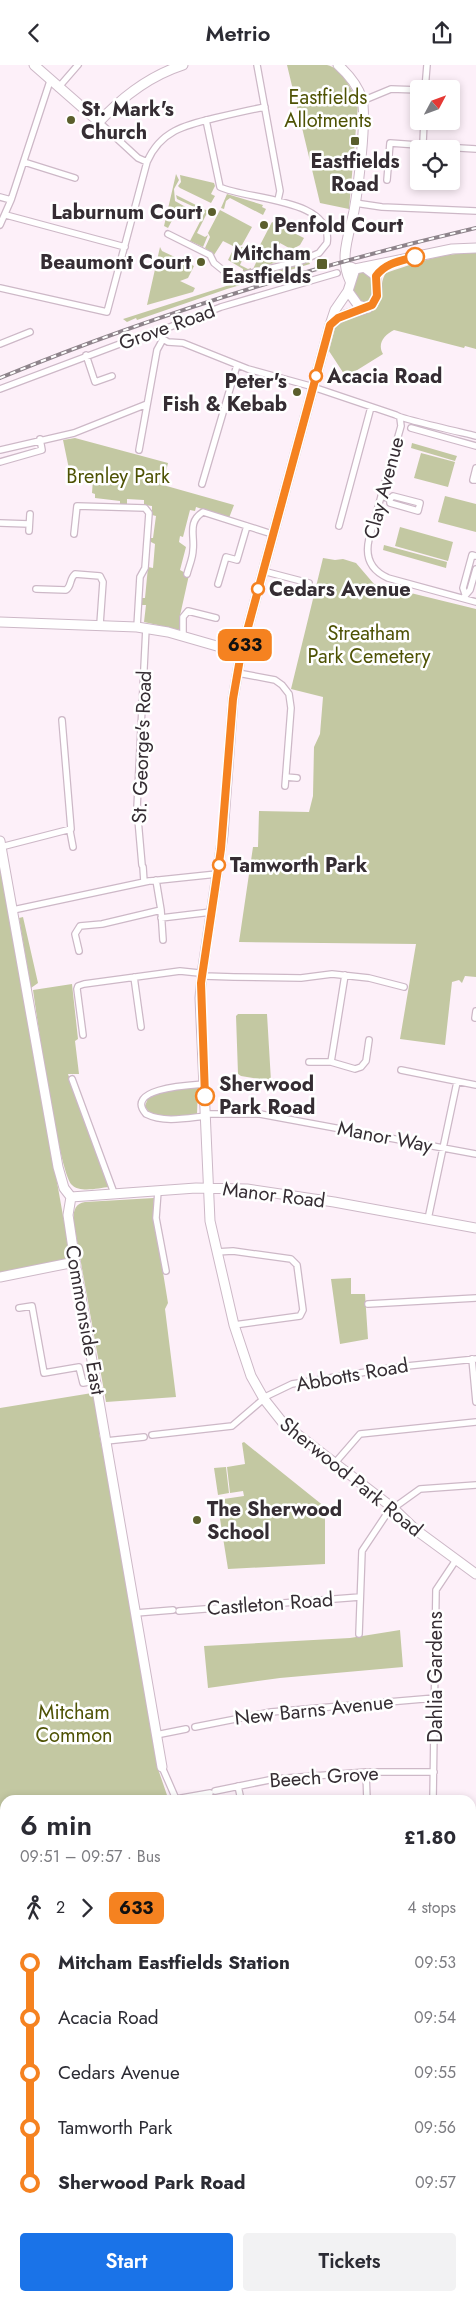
<!DOCTYPE html>
<html lang="en">
<head>
<meta charset="utf-8">
<style>
  body { margin:0; font-family:Jost,sans-serif; background:#f2f2f3; color:#2b2b33; height:100vh; display:flex; flex-direction:column; font-size:19px; white-space:nowrap }
  * { box-sizing:border-box; margin:0 }
  p { font-size:16px; color:#7c7c81 }
  .icon { flex:none; width:28px; height:28px; fill:none; stroke:currentColor; stroke-width:2; stroke-linecap:round; stroke-linejoin:round }
  .map { position:relative; flex:1; overflow:hidden }
  .drawer { position:absolute; left:0px; top:1730px; width:476px; height:506px; display:flex; flex-direction:column; background:#fff; border-radius:15px 15px 0 0; box-shadow:0 2px 8px #0003 }
  .drawer>* { flex:none }
  .badge { padding:0 10px; border-radius:8px; font-size:18px; line-height:32px }
  .needle { width:32px; rotate:49deg }
  .fabs { position:absolute; left:410px; top:15px; display:grid; gap:10px }
  .fabs a { display:grid; place-items:center; width:50px; height:50px; border-radius:5px; background:#fff; box-shadow:0 2px 8px #0003; font-size:25px }
  .map>.badge { position:absolute; translate:-50% -50%; box-shadow:0 0 0 2px #fff }
  .legs { display:flex; align-items:center; gap:8px; height:55px; padding:0 20px; font-size:16px }
  .legs p { margin-inline-start:auto }
  .summary { display:flex; align-items:center; justify-content:space-between; height:85px; padding:0 20px }
  h1 { font-size:28px; font-weight:600; line-height:38px }
  .cta { display:flex; gap:10px; margin-top:auto; padding:10px 20px }
  .cta a { flex:1; height:58px; border-radius:5px; background:#1a73e8; color:#fff; font-size:20px; font-weight:600; line-height:58px; text-align:center }
  .cta a+a { background:#f2f2f3; color:#2b2b33 }
  ul { padding:0 20px; list-style:none }
  li { display:flex; align-items:center; gap:18px; height:55px; font-size:19px }
  li i { display:grid; place-items:center; width:8px; height:100%; margin:0 6px; background:currentColor }
  li i::after { content:''; width:12px; height:12px; margin:-6px; border:4px solid; border-radius:50%; background:#fff }
  li p { margin-inline-start:auto }
  li:first-child i { background:linear-gradient(#0000 50%,currentColor 0) }
  li:last-child i { background:linear-gradient(currentColor 50%,#0000 0) }
  header { display:flex; justify-content:space-between; align-items:center; height:65px; padding:0 20px; background:#fff; font-size:22px; font-weight:600 }
  .map>svg:first-child { display:block }
  .green { fill:#c3c8a2 }
  .lines { fill:none; stroke-linecap:round; stroke-linejoin:round }
  .street-casing { stroke:#cdb8c7; stroke-width:8 }
  .secondary-casing { stroke:#cdb8c7; stroke-width:11 }
  .street { stroke:#fff; stroke-width:5.5 }
  .secondary { stroke:#fff; stroke-width:9 }
  .rail-casing { stroke:#8e848b; stroke-width:4 }
  .rail { stroke:#fff; stroke-width:2; stroke-dasharray:5.5; stroke-linecap:butt }
  .line-1-casing { stroke:#fff; stroke-width:11 }
  .line-1 { stroke:#f58220; stroke-width:8 }
  .poi-dot { fill:#5a5e2c; stroke:#fff; stroke-width:2 }
  .stop-1-dot { fill:#fff; stroke:#f58220; stroke-width:2.5 }
  .labels { text-anchor:middle; dominant-baseline:central; stroke-width:5; stroke-linejoin:round; paint-order:stroke }
  .park-label { font-size:20px; fill:#4e5204; stroke:#fff }
  .poi-label { font-size:20px; font-weight:bold; fill:#352d33; stroke:#fff; text-anchor:end }
  .street-label { font-size:20px; fill:#352d33; stroke:#fff }
  .stop-label { font-size:20px; font-weight:bold; fill:#352d33; stroke:#fff; text-anchor:start }
</style>
</head>
<body>
<header><svg class="icon" aria-label="back" viewBox="0 0 24 24"><path d="M15 5l-7 7 7 7"/></svg>Metrio<svg class="icon" aria-label="share" viewBox="0 0 24 24"><path d="M12 15V3M7 8l5-5 5 5M5 13v7h14v-7"/></svg></header>
<div class="map">
<svg width="476" height="2236" viewBox="0 0 476 2236">
  <rect width="100%" height="100%" fill="#fdf0f9"/>
  <!-- green -->
  <path class="green" d="M287 0C299 0 314 0 327 0 342 3 354 27 358 40L349 144 320 138Z
    M176 109 179 115 174 124 175 136 191 145 187 153 185 150 177 146 168 163 164 161Z
    M180 110 214 118 215 121 211 129 215 131 211 138 180 123 178 121 181 117Z
    M227 129 263 140 262 142 266 144 263 150 230 133 226 136 224 144 221 143Z
    M176 130 208 146 197 168 205 172 208 170 203 182 190 176 205 147 177 134Z
    M220 145 252 162 242 180 235 182 223 176 214 190 205 183 210 172 208 168Z
    M272 157 304 173 300 180 289 186V183L280 178 274 190 281 194 283 192 285 195 253 204 262 185 260 180Z
    M160 182 162 186 194 201 188 213 180 216 195 223 193 227 147 240Z
    M242 182 257 190 255 194 246 187 240 200 248 204 251 203V205L243 207V204L228 195 233 185Z
    M476 188V284L465 281 464 283 394 265C384 270 377 279 383 289L346 312 329 286 336 259 343 253 375 245C385 234 378 219 386 208 415 198 445 187 476 188Z
    M308 195 310 199 227 224 137 255 136 253 127 257 123 254Z
    M362 206 372 211 373 233 365 240 352 229 357 209Z
    M75 373 168 398 163 420 234 440 229 453 196 442 195 446 190 445 183 472 180 471 179 477 186 482 180 505 189 510 179 555 180 565 144 557 146 540H141V533H145L148 502 153 503 155 479 151 477V473H153L156 451 152 450V441L144 440V435L127 434V440L120 441V436L95 433V429L92 428 93 414 77 410 69 404 63 375Z
    M412 378 457 391 455 396 411 383Z
    M421 388 455 397 448 422 414 413Z
    M445 431 476 439V467L438 457Z
    M400 462 453 477 448 496 395 481Z
    M384 480 447 497 446 503 383 485Z
    M323 493 335 495 343 494 356 498 374 519 476 544V912L465 911 462 918 459 915 452 917 445 980 400 974 416 879 239 877 253 782H258L259 746 309 747 313 731 314 682 320 669 323 632 291 624Z
    M0 797 70 1190 67 1195 0 1209Z
    M23 852 38 918 31 923 19 853Z
    M72 919 78 974 75 976 79 1009H68L109 1122C99 1123 80 1128 72 1120 59 1108 37 953 33 925Z
    M238 949H267L271 1016 241 1011 238 1009 236 951Z
    M192 1022 198 1023 197 1049C183 1050 151 1057 145 1041L148 1033 168 1024Z
    M154 1133 153 1146 168 1238 165 1244 176 1332 106 1337 74 1159C73 1149 73 1139 85 1137Z
    M351 1213V1229H365L368 1274 340 1279 331 1214Z
    M92 1328 102 1368H99L102 1383 103 1382 157 1701 168 1733 167 1735H5V2172L0 2171V1343Z
    M244 1377 325 1442V1499L228 1504 217 1435 244 1431 243 1426 230 1428 227 1402 245 1399 242 1378Z
    M226 1402 229 1428 218 1430 214 1403Z
    M400 1565 403 1602 280 1613 208 1623 204 1581 350 1573Z
    M471 2215 476 2216V2236H156L158 2231H471Z"/>
  <g class="lines">
    <!-- street casing -->
    <g class="street-casing">
      <path id="street" d="M257 0 280 126 278 135
        M58 23 78 0
        M425 24 427 0
        M362 36 391 24 419 25
        M99 57 138 93 147 97
        M423 78 424 56
        M24 97 75 113
        M387 115 390 78 418 80 423 78 427 81 476 84
        M0 132 11 135
        M355 138 382 142 476 146
        M6 150 125 182
        M0 160 11 135 50 16
        M168 169 210 190 214 198 224 206 239 211 301 196 319 188 327 178C334 133 247 135 220 122L206 55
        M0 223 107 247 147 97C160 66 185 60 215 53 232 49 249 45 265 42
        M159 267 163 274 168 277 183 278 248 304 310 321 396 350C401 354 464 368 476 371
        M0 279 30 267
        M86 290 95 317 112 311
        M0 324 149 268 157 267 221 242 337 208
        M400 353 401 361 369 474C365 491 370 505 388 513L476 537
        M411 363 476 381
        M0 385 74 368 147 339
        M139 385 157 285 163 274
        M0 397 42 385 40 374
        M476 403 473 415H476
        M202 419 237 300
        M381 431 390 434V438L418 446 420 438 393 431 390 434
        M0 458 29 459
        M339 461 371 342
        M29 466 30 449
        M74 469 77 441 145 443 149 448 145 503 140 512 137 562
        M263 506 309 518
        M187 509C189 501 193 493 193 485 195 471 187 457 203 447L272 469
        M218 519 226 492 237 495 247 461
        M36 524 66 525C72 521 69 514 75 509L100 511 103 517 100 559
        M465 529 463 523 472 490 476 491
        M464 532 470 525 476 504
        M183 571V552L188 546 216 553
        M238 608 275 615 282 620 289 629 291 643 285 721
        M286 712 297 713
        M70 766 73 782
        M1 782 71 764 62 655
        M142 800 137 743 146 563
        M143 802 144 817
        M156 815 161 845 163 875
        M150 816 217 809
        M13 845 149 816
        M161 853 211 847
        M79 886 75 869 80 861 102 859 161 845
        M134 912 141 962
        M475 953 476 946
        M83 970 77 924 78 921 84 919 180 906 199 908 204 911 234 912 301 913 332 909 369 913 404 922
        M309 997H331L345 910
        M331 997 355 1004 361 1002 366 996 369 975
        M401 1005 476 1020
        M72 1014 114 1128
        M204 1019C192 1020 123 1023 146 1049 164 1058 187 1053 206 1051
        M206 1049H260L476 1089
        M158 1126 156 1153 166 1206
        M428 1154 457 1017
        M216 1187 233 1186 291 1194 297 1200 303 1245 300 1251 234 1260
        M368 1239 476 1233
        M19 1243 32 1241 44 1308 79 1302 83 1318 95 1316
        M472 1294 476 1337
        M152 1370 232 1361 267 1331 292 1319 397 1302 476 1294
        M106 1376 144 1372
        M334 1399 360 1369 476 1357
        M179 1546 360 1532
        M136 1548 173 1545
        M359 1569 362 1486 388 1447 420 1424 476 1420
        M195 1662 271 1647 435 1633
        M156 1670 186 1664
        M162 1702 176 1734 210 1728
        M366 1707 367 1735
        M238 1721 241 1735
        M215 1726 274 1714 366 1707H434
        M433 1735 436 1525 456 1495
        M471 1756 476 1753
        M471 1848 476 1847
        M471 1976H476
        M471 2033 476 2032
        M471 2085H476
        M471 2117H476
        M471 2179H476
        M0 2228H5
        M91 2231 124 2236"/>
    </g>
    <!-- secondary casing -->
    <g class="secondary-casing">
      <path id="secondary" d="M34 0 99 57C123 31 149 11 183 0
        M338 0C348 9 358 21 362 34 367 54 358 124 354 146 349 170 339 193 350 216
        M351 202 355 204 452 184 476 183
        M355 204 348 226 335 245 330 260 241 588 233 634 223 770 202 909 200 933 210 1156 234 1260 251 1311 264 1334 283 1358 393 1443 416 1465 476 1509
        M348 226 358 240 368 243
        M330 260C352 237 383 257 376 211L364 202
        M0 557 137 562 168 567 241 588
        M0 776 58 1102 64 1123 71 1132
        M71 1132 68 1150 75 1197 162 1702
        M71 1132 196 1123 247 1124 334 1137 476 1163
        M0 1212 75 1197"/>
    </g>
    <!-- street -->
    <use href="#street" class="street"/>
    <!-- secondary -->
    <use href="#secondary" class="secondary"/>
    <!-- rail casing -->
    <g class="rail-casing">
      <path id="rail" d="M0 313C155 249 313 201 476 163"/>
    </g>
    <!-- rail -->
    <use href="#rail" class="rail"/>
  </g>
  <g class="lines">
    <!-- line-1 casing -->
    <g class="line-1-casing">
      <path id="line-1" d="M205 1031 201 918 221 784 233 634 241 588 330 260 338 253 372 240 377 231 376 211C385 198 400 196 415 192"/>
    </g>
    <!-- line-1 -->
    <use href="#line-1" class="line-1"/>
  </g>
  <!-- markers -->
  <g class="poi-dot">
    <circle cx="71" cy="55" r="5"/>
    <rect x="350" y="71" width="10" height="10" rx="2.5"/>
    <circle cx="212" cy="147" r="5"/>
    <circle cx="264" cy="160" r="5"/>
    <circle cx="201" cy="197" r="5"/>
    <rect x="316" y="193" width="12" height="12" rx="2.5"/>
    <circle cx="297" cy="327" r="5"/>
    <circle cx="197" cy="1455" r="5"/>
  </g>
  <g class="stop-1-dot">
    <circle cx="415" cy="192" r="9"/>
    <circle cx="316" cy="311" r="6"/>
    <circle cx="258" cy="524" r="6"/>
    <circle cx="219" cy="800" r="6"/>
    <circle cx="205" cy="1031" r="9"/>
  </g>
  <g class="labels">
    <!-- park labels -->
    <g class="park-label">
      <text x="328" y="32">Eastfields<tspan x="328" dy="23">Allotments</tspan></text>
      <text x="118" y="411">Brenley Park</text>
      <text x="369" y="568">Streatham<tspan x="369" dy="23">Park Cemetery</tspan></text>
      <text x="74" y="1647">Mitcham<tspan x="74" dy="23">Common</tspan></text>
    </g>
    <!-- poi labels -->
    <g class="poi-label">
      <text x="81" y="44" text-anchor="start">St. Mark's<tspan x="81" dy="23">Church</tspan></text>
      <text x="355" y="96" text-anchor="middle">Eastfields<tspan x="355" dy="23">Road</tspan></text>
      <text x="202" y="147">Laburnum Court</text>
      <text x="274" y="160" text-anchor="start">Penfold Court</text>
      <text x="311" y="188">Mitcham<tspan x="311" dy="23">Eastfields</tspan></text>
      <text x="191" y="197">Beaumont Court</text>
      <text x="287" y="316">Peter's<tspan x="287" dy="23">Fish &amp; Kebab</tspan></text>
      <text x="207" y="1444" text-anchor="start">The Sherwood<tspan x="207" dy="23">School</tspan></text>
    </g>
    <!-- street labels -->
    <g class="street-label">
      <text transform="translate(167 262) rotate(-20)">Grove Road</text>
      <text transform="translate(384 423) rotate(-75)">Clay Avenue</text>
      <text transform="translate(142 682) rotate(-88)">St. George's Road</text>
      <text transform="translate(385 1072) rotate(11)">Manor Way</text>
      <text transform="translate(274 1130) rotate(7)">Manor Road</text>
      <text transform="translate(85 1255) rotate(80)">Commonside East</text>
      <text transform="translate(352 1310) rotate(-10)">Abbotts Road</text>
      <text transform="translate(351 1412) rotate(39)">Sherwood Park Road</text>
      <text transform="translate(270 1539) rotate(-4)">Castleton Road</text>
      <text transform="translate(435 1612) rotate(-90)">Dahlia Gardens</text>
      <text transform="translate(314 1645) rotate(-6)">New Barns Avenue</text>
      <text transform="translate(324 1712) rotate(-4)">Beech Grove</text>
    </g>
    <!-- stop labels -->
    <g class="stop-label">
      <text x="327" y="311">Acacia Road</text>
      <text x="269" y="524">Cedars Avenue</text>
      <text x="230" y="800">Tamworth Park</text>
      <text x="219" y="1019">Sherwood<tspan x="219" dy="23">Park Road</tspan></text>
    </g>
  </g>
</svg>
<div class="fabs">
<a><svg class="needle" viewBox="-14 -14 28 28"><path d="M0-13l5 13h-10z" fill="#e53935"/><path d="M0 13l5-13h-10z" fill="#7c7c81"/></svg></a>
<a><svg class="icon" aria-label="locate" viewBox="0 0 24 24"><circle cx="12" cy="12" r="6"/><path d="M12 2v4M12 18v4M2 12h4M18 12h4"/></svg></a>
</div>
<b class="badge" style="left:245px;top:580px;background:#f58220;color:#111">633</b>
<section class="drawer">
<div class="summary"><div><h1>6 min</h1><p>09:51 – 09:57 · Bus</p></div><b>£1.80</b></div>
<div class="legs"><svg class="icon" aria-label="walk" viewBox="0 0 24 24"><circle cx="13" cy="4" r="2"/><path d="M13 8l-2 6 4 7M11 14l-3 7M7 12l3-4h3l4 4"/></svg>2<svg class="icon" aria-label="forward" viewBox="0 0 24 24"><path d="M9 5l7 7-7 7"/></svg><b class="badge" style="background:#f58220;color:#111">633</b><p>4 stops</p></div>
<ul>
<li><i style="color:#f58220"></i><b>Mitcham Eastfields Station</b><p>09:53</p></li>
<li><i style="color:#f58220"></i><span>Acacia Road</span><p>09:54</p></li>
<li><i style="color:#f58220"></i><span>Cedars Avenue</span><p>09:55</p></li>
<li><i style="color:#f58220"></i><span>Tamworth Park</span><p>09:56</p></li>
<li><i style="color:#f58220"></i><b>Sherwood Park Road</b><p>09:57</p></li>
</ul>
<div class="cta"><a>Start</a><a>Tickets</a></div>
</section>
</div>
</body>
</html>
